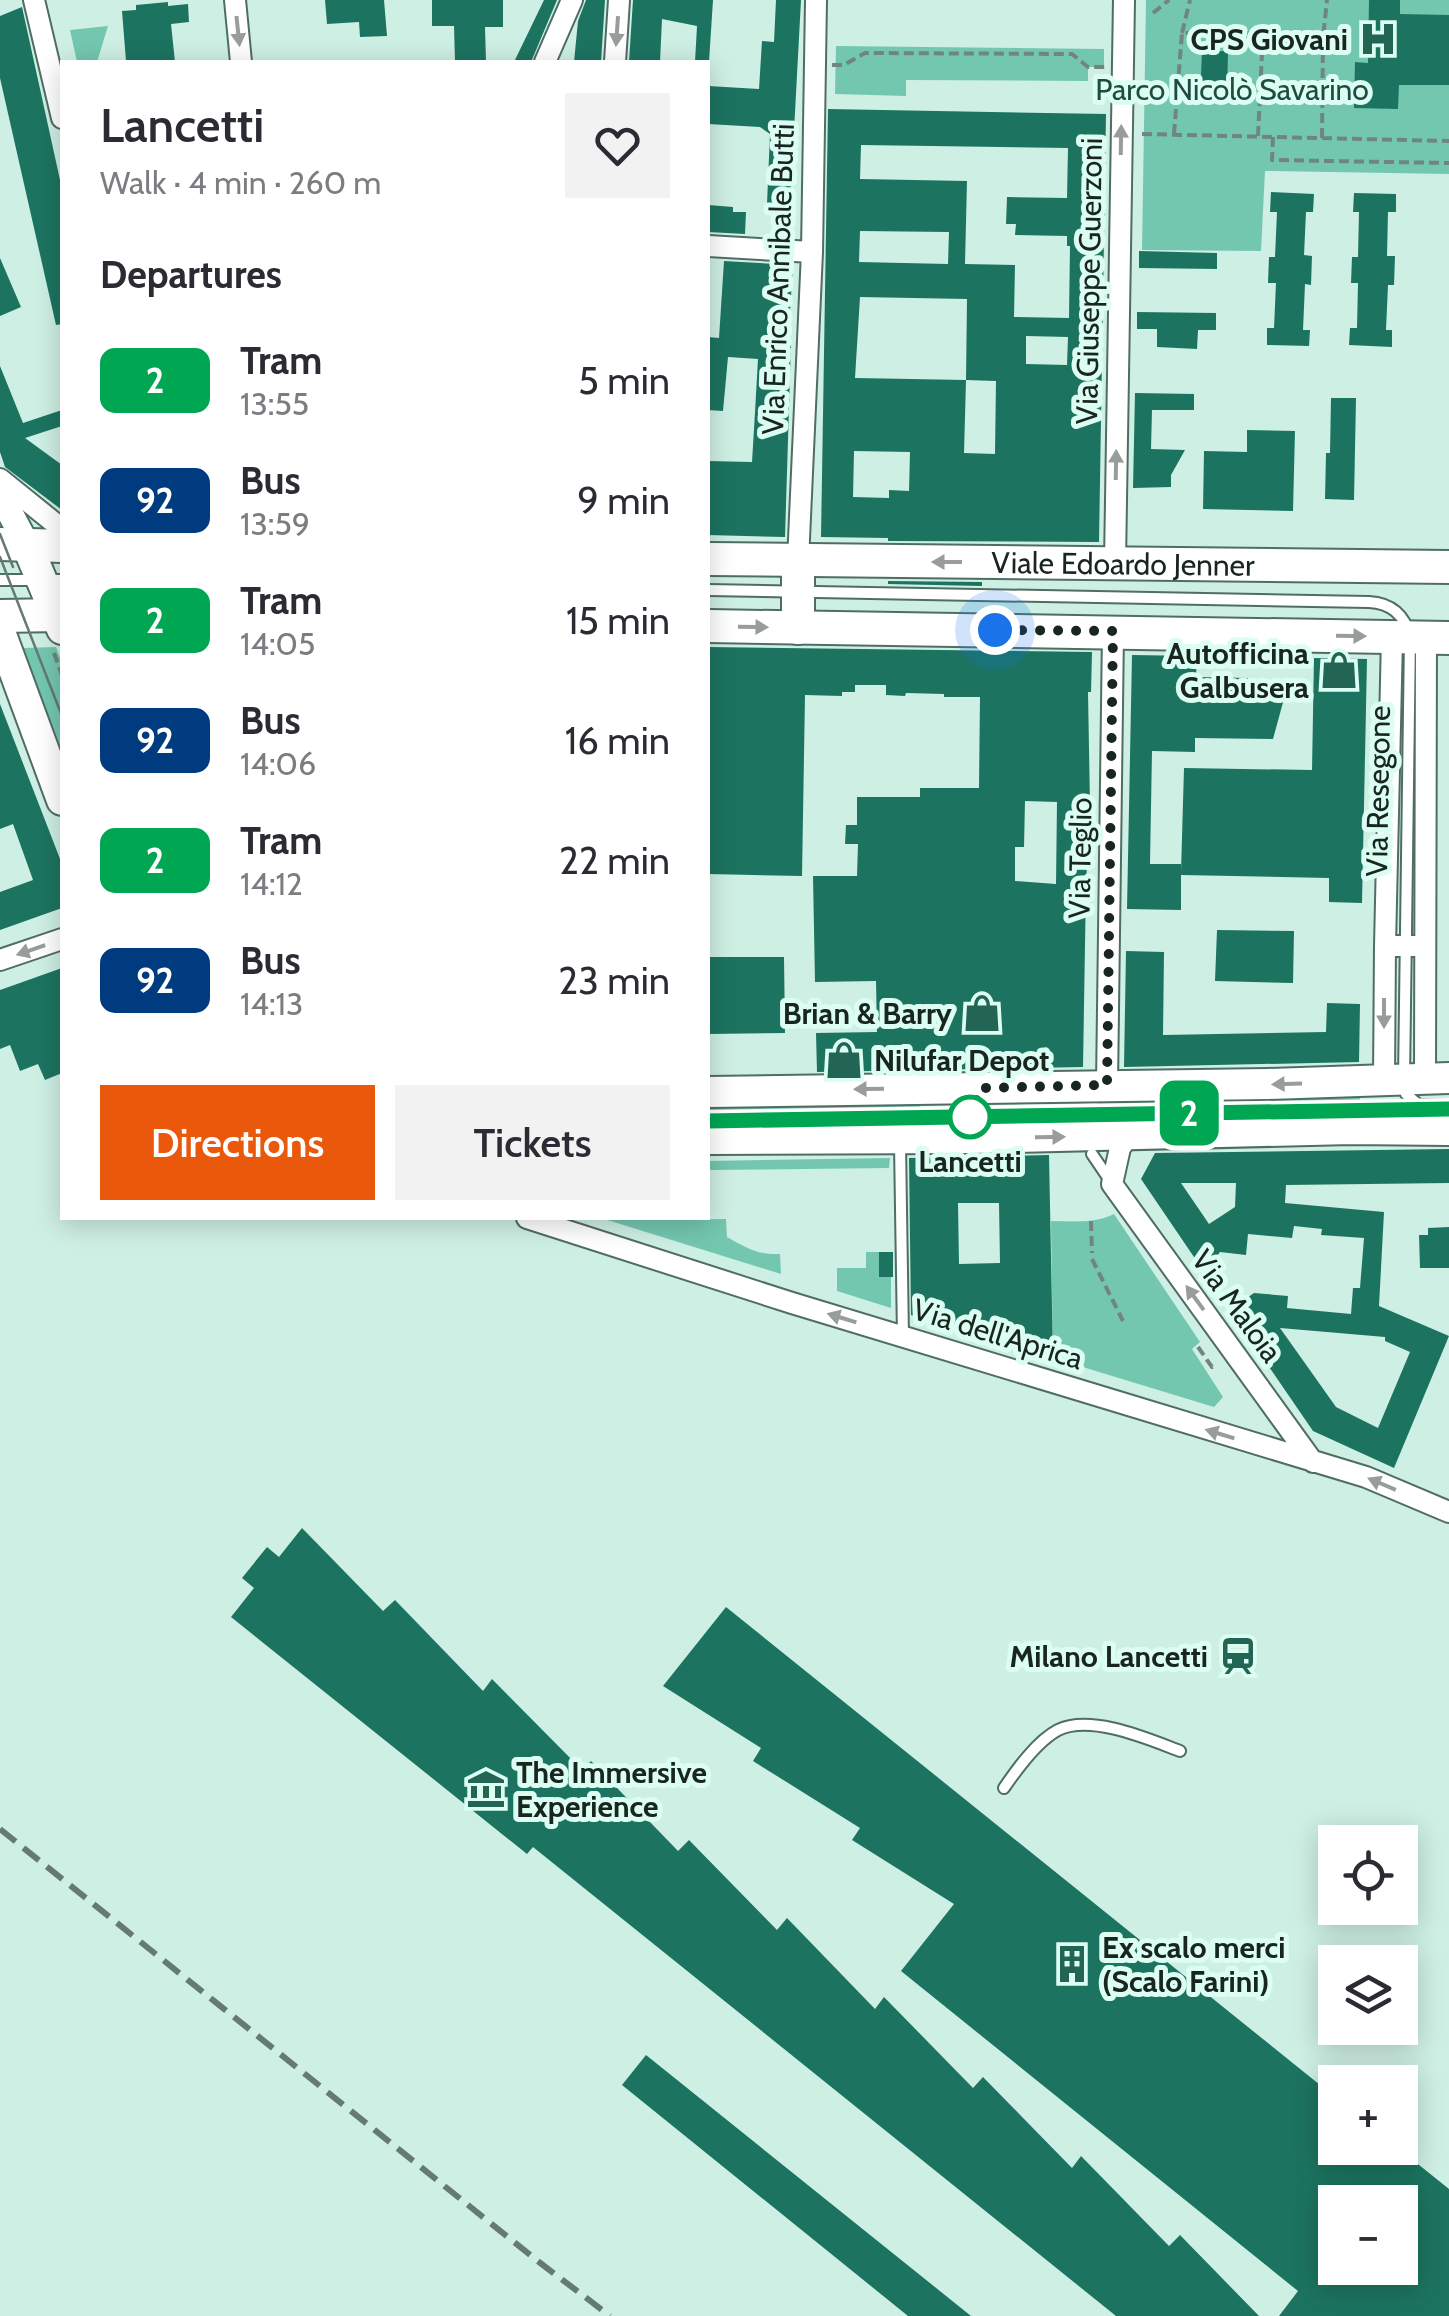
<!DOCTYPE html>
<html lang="en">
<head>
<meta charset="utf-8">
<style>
  body { margin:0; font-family:Cabin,sans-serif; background:#f2f2f3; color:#2b2b33; height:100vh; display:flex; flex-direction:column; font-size:38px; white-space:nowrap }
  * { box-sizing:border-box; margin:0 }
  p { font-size:32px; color:#7c7c81 }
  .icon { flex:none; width:55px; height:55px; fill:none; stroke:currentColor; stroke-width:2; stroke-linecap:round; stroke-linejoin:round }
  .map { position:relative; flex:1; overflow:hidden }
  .side { position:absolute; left:60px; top:60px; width:650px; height:1160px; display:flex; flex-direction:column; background:#fff; border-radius:0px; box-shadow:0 5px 25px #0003 }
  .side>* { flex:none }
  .badge { padding:0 20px; border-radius:15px; font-size:35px; line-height:65px }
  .tools { position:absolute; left:1318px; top:1825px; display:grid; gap:20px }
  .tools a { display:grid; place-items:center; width:100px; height:100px; border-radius:0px; background:#fff; box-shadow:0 5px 25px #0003; font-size:50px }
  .you { position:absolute; width:50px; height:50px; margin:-25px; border:8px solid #fff; border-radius:50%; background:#1a73e8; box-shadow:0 0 0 15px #1a73e833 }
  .map>.badge { position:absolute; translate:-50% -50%; box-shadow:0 0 0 5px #fff }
  h2 { padding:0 40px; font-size:38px; line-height:90px }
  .round { display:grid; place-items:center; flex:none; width:105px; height:105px; border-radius:0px; background:#f2f2f3 }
  .summary { display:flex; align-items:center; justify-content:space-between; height:170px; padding:0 40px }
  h1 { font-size:48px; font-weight:600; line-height:75px }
  .action { display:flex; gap:20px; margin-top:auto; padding:20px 40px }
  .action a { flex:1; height:115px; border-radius:0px; background:#ea580c; color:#fff; font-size:40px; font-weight:600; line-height:115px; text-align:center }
  .action a+a { background:#f2f2f3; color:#2b2b33 }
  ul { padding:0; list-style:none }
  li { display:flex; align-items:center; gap:30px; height:120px; padding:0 40px }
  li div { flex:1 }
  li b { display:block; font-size:38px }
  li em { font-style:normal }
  li .badge { min-width:110px; font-weight:700; text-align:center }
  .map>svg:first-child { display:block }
  .green { fill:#74c7af }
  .building { fill:#1c7460; fill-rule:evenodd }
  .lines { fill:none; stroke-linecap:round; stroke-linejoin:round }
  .service-casing { stroke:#506d64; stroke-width:14 }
  .minor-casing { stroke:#506d64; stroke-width:24 }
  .tertiary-casing { stroke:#506d64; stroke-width:29 }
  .secondary-casing { stroke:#506d64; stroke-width:34 }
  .primary-casing { stroke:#506d64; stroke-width:36 }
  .path { stroke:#6f857e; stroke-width:4; stroke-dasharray:10 5; stroke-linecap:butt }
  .service { stroke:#fff; stroke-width:10 }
  .minor { stroke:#fff; stroke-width:20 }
  .tertiary { stroke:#fff; stroke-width:25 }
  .secondary { stroke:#fff; stroke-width:30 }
  .primary { stroke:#fff; stroke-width:32 }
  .tram { stroke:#657a73; stroke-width:2.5 }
  .rail { stroke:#657a73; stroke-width:6; stroke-dasharray:20 10; stroke-linecap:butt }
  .oneway { fill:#989d9b }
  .line-casing { stroke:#fff; stroke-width:22 }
  .line { stroke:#00a651; stroke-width:15 }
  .walk { stroke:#192521; stroke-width:10; stroke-dasharray:0 18 }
  .stop-dot { fill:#fff; stroke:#00a651; stroke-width:5 }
  .labels { text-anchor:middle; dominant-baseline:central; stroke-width:10; stroke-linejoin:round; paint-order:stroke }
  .poi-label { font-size:30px; font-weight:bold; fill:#192521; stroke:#dbfdf2; text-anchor:end }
  .park-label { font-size:30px; fill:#1d4c40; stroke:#dbfdf2 }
  .street-label { font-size:30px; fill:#192521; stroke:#dbfdf2 }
  .stop-label { font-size:30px; font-weight:bold; fill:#192521; stroke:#dbfdf2 }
</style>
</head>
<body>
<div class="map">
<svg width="1449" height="2316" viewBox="0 0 1449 2316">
  <rect width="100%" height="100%" fill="#ceefe4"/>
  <!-- green -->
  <path class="green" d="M1146 0H1449V174L1265 171 1261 251 1142 250Z
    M108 26 97 62H77L70 30Z
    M836 46 1104 49V67H1088V81L906 80V96L835 94Z
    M56 647 62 663V751L23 648Z
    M1097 1093 1360 1094V1122L1098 1128Z
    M920 1097 921 1131 708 1130V1104Z
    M890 1158 889 1168 708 1170V1161Z
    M1114 1214 1200 1342 1192 1349 1223 1397 1214 1407 1053 1358 1051 1221C1072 1221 1095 1224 1114 1214Z
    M601 1218H620L621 1220 726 1219 727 1237C747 1248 757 1255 780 1254L781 1274Z
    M866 1252H879V1277H891V1308L837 1291V1268H866Z"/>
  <!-- building -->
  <path class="building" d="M325 0H384L387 36 360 37 359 22 327 24Z
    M432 0H503V27H485L486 62H455L454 26H432Z
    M544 0H557L531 62H514Z
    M586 0H605L601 62H574L578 21Z
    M633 0H713L709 62H695L697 26 662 19 660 62H629Z
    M776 0H801L790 206 767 204 770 134 760 127 708 124V86L759 89 762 41 774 42Z
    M1369 0H1400V14L1449 15V85H1399L1398 109 1354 108 1355 62 1368 63Z
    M168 2V6L188 4 189 22 171 24 175 62 126 61 122 11 136 10V5Z
    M22 7 62 189V324L56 325 0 78V16Z
    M1202 51H1228L1227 99 1200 98Z
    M828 109 1106 114 1099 542 888 541V538L821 537ZM861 145 1068 148 1067 198 1007 197 1006 224H1016L1015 235 1067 236V246H1070L1069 318 1014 317 1015 265 965 264 967 181 860 179ZM860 231 949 232 948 264 859 262ZM860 297 967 299 966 380 855 378ZM1026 336 1068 337 1067 365 1026 364ZM966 380 996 381 995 454 964 453ZM854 451 910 452 909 491 889 490V498L853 497Z
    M1271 192 1314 194 1313 212H1306L1304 255 1312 256 1311 285 1305 284 1303 330H1310L1309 346 1267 345V328H1274L1276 283H1268L1269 257H1275L1277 212H1270Z
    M1354 193 1396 194V212H1388L1387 256H1395L1394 285H1388L1386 330H1392V347L1349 345 1350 328H1357L1358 283H1351L1352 257H1358L1359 212H1353Z
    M708 205 733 207V212H746L745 234 708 232Z
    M1139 251 1217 253V269L1139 268Z
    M0 258 21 307 0 316Z
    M724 261 793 265 788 342H791L785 537 708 535V461L752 462 755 412 758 359 728 357 723 411 708 410V337L719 338Z
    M1137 312 1216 313V330H1198L1197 349 1157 347V329H1137Z
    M0 366 23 423 62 410V426L25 438 62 465V510L5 467 0 452Z
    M1135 393 1194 394V410H1152L1151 449 1185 450 1171 475V487L1133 488Z
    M1331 398H1356L1354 500 1325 499 1326 453H1330Z
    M1247 430 1295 431 1293 511 1203 509 1204 451 1247 452Z
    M888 581 982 582V586L888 584Z
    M708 647 1092 652 1091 692H1088L1090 805 1086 885 1083 1067 817 1072 816 1033 877 1032 876 981 815 982 813 876H857L858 844H845L846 825H857V797H920V788H979L980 697H944V694L906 693 905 696 886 695V685H855V692H842V696L805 695 802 876 708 874ZM1025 801 1057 802 1056 884 1015 881V847H1024Z
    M1132 655 1197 656 1196 677 1248 678V685L1285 695 1273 739 1195 738V752L1152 751 1150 864H1181V872L1184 768 1312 770 1314 658 1367 659 1362 903 1329 902V878L1181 875V910L1127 909Z
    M0 704 62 864V908L0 930V892L33 880 13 824 0 829Z
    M1217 930 1294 931 1293 983 1215 981Z
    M1126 951 1164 952 1163 1035 1326 1032 1327 1003 1360 1004 1359 1062 1124 1067Z
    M708 957H784L785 1033 708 1034Z
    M62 968V1073L45 1080 38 1064 20 1071 10 1045 0 1049V990Z
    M1449 1149V1183L1286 1185 1285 1203 1384 1212 1379 1306 1449 1336 1394 1468 1313 1431 1230 1310 1254 1293 1288 1296 1287 1308 1351 1314 1353 1288H1360L1364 1238 1321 1235 1322 1229 1294 1226 1292 1238 1248 1234 1246 1255 1220 1252 1213 1261 1196 1260 1141 1179 1155 1153ZM1181 1183H1236L1235 1207 1209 1224ZM1280 1328 1385 1337V1341L1410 1352 1378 1428 1336 1407Z
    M1049 1155 1053 1358 911 1315 909 1158ZM958 1203H999L1000 1263 959 1264Z
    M1449 1227V1268H1420L1419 1235H1428V1228Z
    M879 1252H893V1277H879Z
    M302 1528 383 1611 395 1600 483 1691 492 1679 582 1770 591 1761 678 1851 689 1840 777 1930 787 1918 875 2009 884 1997 973 2088 983 2077 1072 2168 1081 2156 1169 2246 1180 2235 1259 2316H1116L533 1847 527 1854 231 1617 254 1588 242 1578 267 1547 279 1557Z
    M726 1607 1335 2097V2148H1398L1449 2189V2316H1279L1298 2291 901 1971 954 1904 852 1840 860 1828 753 1761 761 1748 663 1686ZM1335 2202H1400V2268H1335Z
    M646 2055 971 2316H908L622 2085Z"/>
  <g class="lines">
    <!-- service casing -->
    <g class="service-casing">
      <path id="service" d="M0 580H62
        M708 590 1369 602C1391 603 1405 615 1410 637L1404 1079 1406 1094 1419 1105 1449 1106
        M900 1144 903 1337
        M1092 1154 1111 1182
        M1004 1788C1017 1769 1037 1741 1058 1730 1091 1714 1148 1739 1180 1751"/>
    </g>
    <!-- minor casing -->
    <g class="minor-casing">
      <path id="minor" d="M34 0 62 118
        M235 0 241 62
        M545 62 572 0
        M615 62 619 0
        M708 246 812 252
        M0 479 62 529
        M798 561 812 252 816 0
        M1115 563 1124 0
        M1385 946H1424
        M0 960 62 939
        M1425 1078 1426 637
        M1384 1080 1385 946 1392 637
        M1107 1085 1113 631
        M1129 1135 1120 1148 1112 1184 1313 1462
        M527 1218 792 1303 1366 1477 1449 1512"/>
    </g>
    <!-- tertiary casing -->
    <g class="tertiary-casing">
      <path id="tertiary" d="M0 494 27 545"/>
    </g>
    <!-- secondary casing -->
    <g class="secondary-casing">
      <path id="secondary" d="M27 545 62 629
        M0 632 62 800
        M708 1092 1268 1084 1449 1078
        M708 1139 971 1138 1351 1129 1449 1130"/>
    </g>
    <!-- primary casing -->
    <g class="primary-casing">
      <g id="primary">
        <path d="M0 544 62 546"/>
        <path id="s1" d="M708 559 1449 567"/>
        <path d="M798 561V628"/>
        <path d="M0 616 62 615"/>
        <path d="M708 626 1449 638"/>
      </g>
    </g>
    <!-- path -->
    <path class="path" d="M1153 13 1169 0
      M1182 33 1190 0
      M832 65H844L865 53 1072 54 1088 67H1105
      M1142 134 1449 141
      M1174 134 1182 33H1263L1346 39
      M1258 136 1263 33
      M1273 137 1272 160 1449 163
      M1322 138 1323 38 1327 0
      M54 653 62 675
      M1091 1221 1092 1253
      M1092 1259 1123 1321
      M1198 1347 1212 1367 1216 1364"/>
    <!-- service -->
    <use href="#service" class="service"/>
    <!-- minor -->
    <use href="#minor" class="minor"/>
    <!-- tertiary -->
    <use href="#tertiary" class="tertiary"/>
    <!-- secondary -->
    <use href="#secondary" class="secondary"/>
    <!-- primary -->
    <use href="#primary" class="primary"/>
    <!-- tram -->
    <path class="tram" d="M0 534 13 567
      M0 557 62 716
      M708 1112 1449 1100"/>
    <!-- rail -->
    <path class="rail" d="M0 1829 539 2262 610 2316"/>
  </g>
  <!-- one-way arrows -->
  <defs><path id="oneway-solid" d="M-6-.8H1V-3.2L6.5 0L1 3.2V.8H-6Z" transform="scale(2.5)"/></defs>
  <g class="oneway">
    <use href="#oneway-solid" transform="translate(238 31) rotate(84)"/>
    <use href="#oneway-solid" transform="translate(617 31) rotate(94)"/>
    <use href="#oneway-solid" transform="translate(1121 140) rotate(-89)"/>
    <use href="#oneway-solid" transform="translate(1116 465) rotate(-89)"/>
    <use href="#oneway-solid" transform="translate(947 562) rotate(-180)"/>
    <use href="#oneway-solid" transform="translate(753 627) rotate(1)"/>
    <use href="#oneway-solid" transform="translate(1351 636) rotate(1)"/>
    <use href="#oneway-solid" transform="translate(31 950) rotate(161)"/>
    <use href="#oneway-solid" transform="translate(1384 1013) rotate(90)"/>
    <use href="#oneway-solid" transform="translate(1287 1084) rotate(178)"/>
    <use href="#oneway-solid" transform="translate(869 1089) rotate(179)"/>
    <use href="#oneway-solid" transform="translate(1050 1137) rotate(-1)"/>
    <use href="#oneway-solid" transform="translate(1195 1298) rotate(-126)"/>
    <use href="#oneway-solid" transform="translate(842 1318) rotate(-163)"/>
    <use href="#oneway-solid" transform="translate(1220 1434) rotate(-163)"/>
    <use href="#oneway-solid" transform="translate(1382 1484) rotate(-157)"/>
  </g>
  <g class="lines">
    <!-- line casing -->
    <g class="line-casing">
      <path id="line" d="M708 1121 1449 1109"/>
    </g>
    <!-- line -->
    <use href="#line" class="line"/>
    <!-- walk -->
    <path class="walk" d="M970 1117 981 1088 1107 1085 1113 631 995 630"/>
  </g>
  <!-- icons -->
  <defs>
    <g id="hospital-bare" transform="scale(3)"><path d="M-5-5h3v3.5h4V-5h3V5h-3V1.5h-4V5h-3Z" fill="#236555" stroke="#dbfdf2" stroke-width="2.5" paint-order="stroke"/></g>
    <g id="shop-bare" transform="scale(3)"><path d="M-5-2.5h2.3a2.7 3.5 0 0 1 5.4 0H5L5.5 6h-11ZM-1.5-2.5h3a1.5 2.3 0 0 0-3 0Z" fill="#236555" stroke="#dbfdf2" stroke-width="2.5" paint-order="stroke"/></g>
    <g id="station-bare" transform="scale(3)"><path d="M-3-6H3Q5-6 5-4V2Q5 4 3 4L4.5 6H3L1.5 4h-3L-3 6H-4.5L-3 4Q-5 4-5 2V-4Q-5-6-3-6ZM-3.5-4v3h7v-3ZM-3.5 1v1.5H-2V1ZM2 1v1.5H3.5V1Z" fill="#236555" stroke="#dbfdf2" stroke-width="2.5" paint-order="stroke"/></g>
    <g id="museum-bare" transform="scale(3)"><path d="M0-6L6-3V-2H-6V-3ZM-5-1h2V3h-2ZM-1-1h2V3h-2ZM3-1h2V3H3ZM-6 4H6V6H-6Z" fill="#236555" stroke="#dbfdf2" stroke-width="2.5" paint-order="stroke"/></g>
    <g id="building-bare" transform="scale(3)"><path d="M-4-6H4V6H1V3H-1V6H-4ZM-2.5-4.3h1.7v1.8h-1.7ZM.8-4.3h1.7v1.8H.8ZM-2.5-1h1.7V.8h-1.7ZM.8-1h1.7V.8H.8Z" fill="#236555" stroke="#dbfdf2" stroke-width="2.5" paint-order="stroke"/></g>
  </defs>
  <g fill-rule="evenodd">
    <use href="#hospital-bare" x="1378" y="39"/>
    <use href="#shop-bare" x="1339" y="670"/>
    <use href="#shop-bare" x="982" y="1013"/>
    <use href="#shop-bare" x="844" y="1060"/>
    <use href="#station-bare" x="1238" y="1656"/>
    <use href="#museum-bare" x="486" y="1789"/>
    <use href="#building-bare" x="1072" y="1964"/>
  </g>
  <!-- markers -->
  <circle class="stop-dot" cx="970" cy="1117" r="20"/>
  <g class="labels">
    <!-- poi labels -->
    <g class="poi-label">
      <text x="1348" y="39">CPS Giovani</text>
      <text x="1309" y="653">Autofficina<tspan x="1309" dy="34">Galbusera</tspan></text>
      <text x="952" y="1013">Brian &amp; Barry</text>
      <text x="874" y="1060" text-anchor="start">Nilufar Depot</text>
      <text x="1208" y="1656">Milano Lancetti</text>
      <text x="516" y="1772" text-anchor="start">The Immersive<tspan x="516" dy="34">Experience</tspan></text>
      <text x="1102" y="1947" text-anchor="start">Ex scalo merci<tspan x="1102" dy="34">(Scalo Farini)</tspan></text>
    </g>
    <!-- park labels -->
    <g class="park-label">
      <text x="1232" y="89">Parco Nicolò Savarino</text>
    </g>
    <!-- street labels -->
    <g class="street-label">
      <text transform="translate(778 279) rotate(-88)">Via Enrico Annibale Butti</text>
      <text transform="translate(1089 281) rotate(-89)">Via Giuseppe Guerzoni</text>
      <text stroke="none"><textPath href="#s1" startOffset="415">Viale Edoardo Jenner</textPath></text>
      <text transform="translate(1378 791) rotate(-89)">Via Resegone</text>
      <text transform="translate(1080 858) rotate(-89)">Via Teglio</text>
      <text transform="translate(1237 1306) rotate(54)">Via Maloia</text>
      <text transform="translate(998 1334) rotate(17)">Via dell'Aprica</text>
    </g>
    <!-- stop labels -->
    <g class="stop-label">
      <text x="970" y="1161">Lancetti</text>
    </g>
  </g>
</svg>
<div class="tools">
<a><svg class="icon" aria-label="locate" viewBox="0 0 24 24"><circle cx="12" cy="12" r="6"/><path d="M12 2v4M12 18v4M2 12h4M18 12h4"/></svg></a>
<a><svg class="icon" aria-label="layers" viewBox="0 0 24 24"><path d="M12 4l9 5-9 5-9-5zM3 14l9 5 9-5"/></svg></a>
<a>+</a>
<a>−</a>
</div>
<div class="you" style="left:995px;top:630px"></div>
<b class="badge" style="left:1189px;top:1113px;background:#00a651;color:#fff">2</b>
<section class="side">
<div class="summary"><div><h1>Lancetti</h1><p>Walk · 4 min · 260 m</p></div><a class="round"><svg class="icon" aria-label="heart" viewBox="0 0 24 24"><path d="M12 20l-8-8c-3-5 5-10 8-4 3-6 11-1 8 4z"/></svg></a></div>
<h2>Departures</h2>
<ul>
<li><span class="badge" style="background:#00a651;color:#fff">2</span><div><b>Tram</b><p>13:55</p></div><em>5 min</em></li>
<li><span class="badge" style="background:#003b80;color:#fff">92</span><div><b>Bus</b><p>13:59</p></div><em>9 min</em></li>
<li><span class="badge" style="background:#00a651;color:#fff">2</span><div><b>Tram</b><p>14:05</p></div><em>15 min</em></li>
<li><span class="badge" style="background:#003b80;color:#fff">92</span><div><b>Bus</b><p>14:06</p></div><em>16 min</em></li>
<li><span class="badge" style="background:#00a651;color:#fff">2</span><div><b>Tram</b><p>14:12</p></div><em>22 min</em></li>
<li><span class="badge" style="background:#003b80;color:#fff">92</span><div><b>Bus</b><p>14:13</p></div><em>23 min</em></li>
</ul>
<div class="action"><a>Directions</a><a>Tickets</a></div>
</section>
</div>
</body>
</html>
